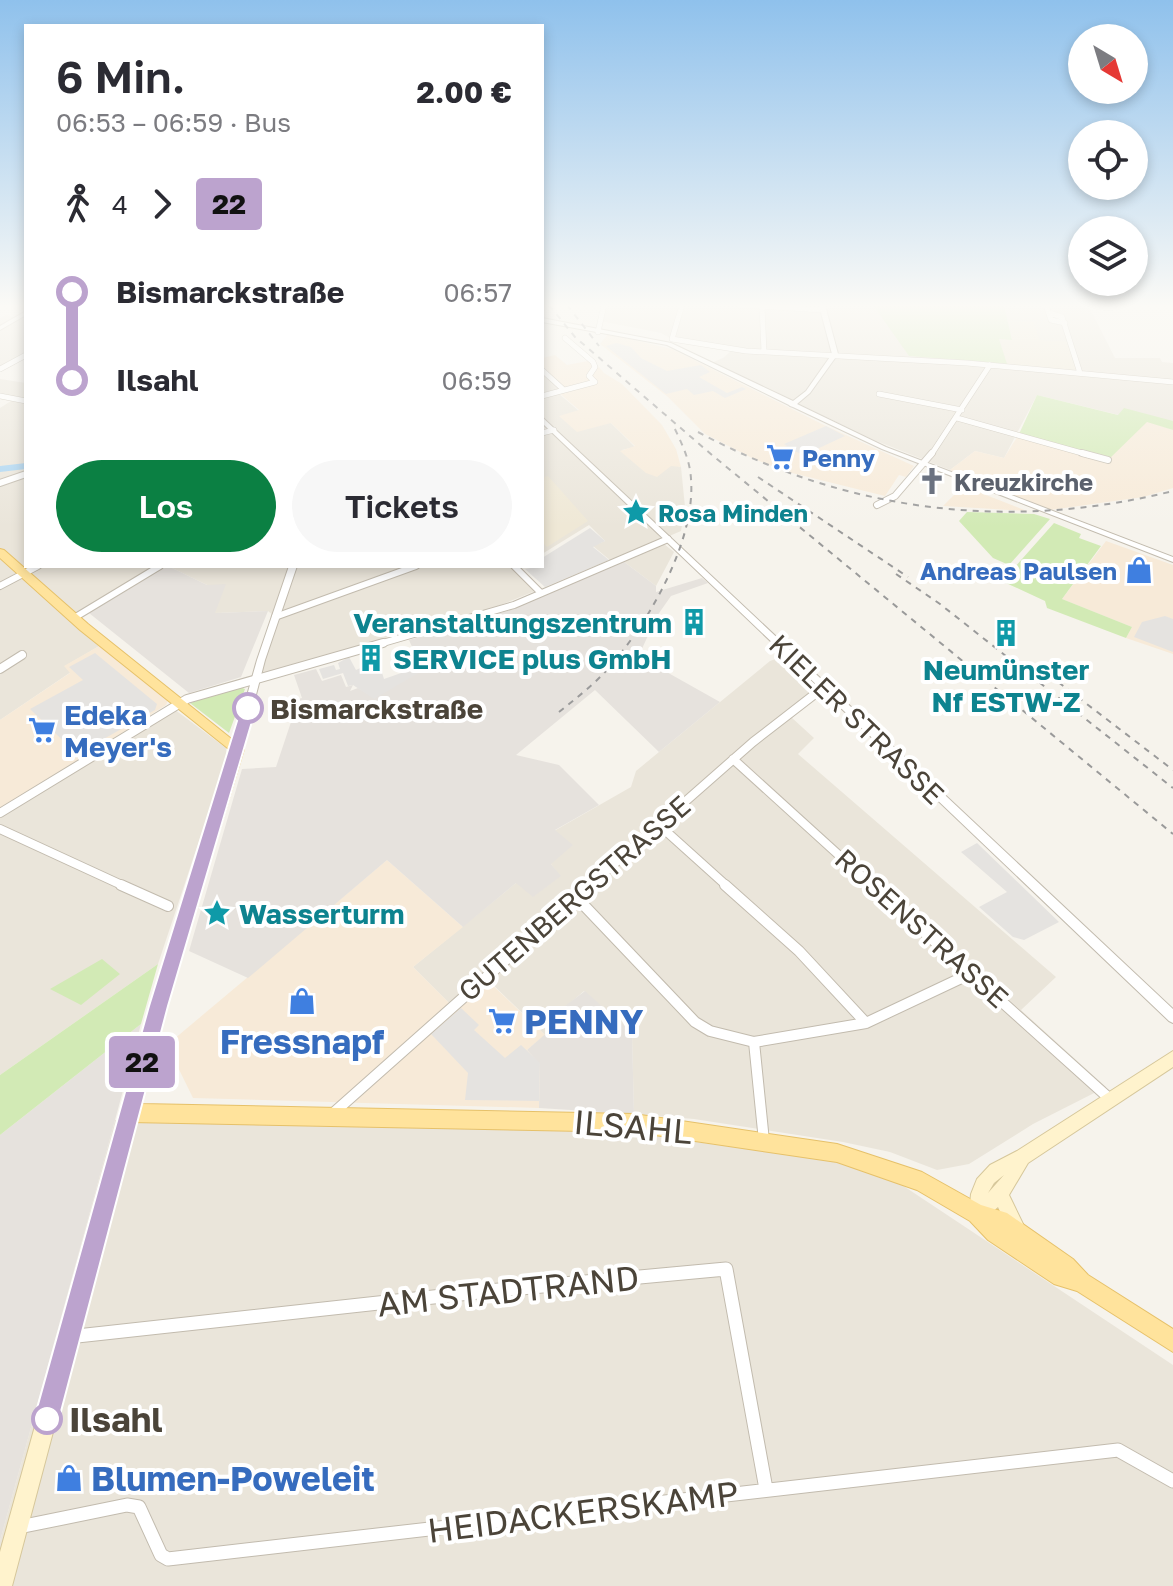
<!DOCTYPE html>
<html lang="de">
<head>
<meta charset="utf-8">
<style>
  body { margin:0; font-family:"Golos Text",sans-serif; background:#f7f7f7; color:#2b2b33; height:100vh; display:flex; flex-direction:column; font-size:30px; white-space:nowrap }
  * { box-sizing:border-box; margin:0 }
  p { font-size:26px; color:#7c7c81 }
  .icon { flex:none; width:44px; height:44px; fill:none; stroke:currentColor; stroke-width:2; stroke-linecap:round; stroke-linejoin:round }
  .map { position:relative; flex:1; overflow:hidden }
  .panel { position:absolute; left:24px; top:24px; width:520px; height:544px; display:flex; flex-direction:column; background:#fff; border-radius:0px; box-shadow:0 4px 12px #0003 }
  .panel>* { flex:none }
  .badge { padding:0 16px; border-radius:6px; font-size:28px; line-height:52px }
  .needle { width:52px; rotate:142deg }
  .buttons { position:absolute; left:1068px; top:24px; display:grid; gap:16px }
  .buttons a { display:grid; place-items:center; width:80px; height:80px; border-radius:50%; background:#fff; box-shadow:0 4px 12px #0003; font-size:40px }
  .map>.badge { position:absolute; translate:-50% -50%; box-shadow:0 0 0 4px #fff }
  .legs { display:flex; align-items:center; gap:12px; height:88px; padding:0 32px; font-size:26px }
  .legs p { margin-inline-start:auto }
  .summary { display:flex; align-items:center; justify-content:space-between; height:136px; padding:0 32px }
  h1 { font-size:44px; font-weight:600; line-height:60px }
  .action { display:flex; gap:16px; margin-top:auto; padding:16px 32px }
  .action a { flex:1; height:92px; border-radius:48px; background:#0b8043; color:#fff; font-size:32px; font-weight:600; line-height:92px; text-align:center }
  .action a+a { background:#f7f7f7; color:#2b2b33 }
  ul { padding:0 32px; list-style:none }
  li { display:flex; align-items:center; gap:28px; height:88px; font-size:30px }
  li i { display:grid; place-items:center; width:12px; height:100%; margin:0 10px; background:currentColor }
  li i::after { content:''; width:20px; height:20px; margin:-10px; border:6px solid; border-radius:50%; background:#fff }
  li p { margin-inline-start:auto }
  li:first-child i { background:linear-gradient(#0000 50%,currentColor 0) }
  li:last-child i { background:linear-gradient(currentColor 50%,#0000 0) }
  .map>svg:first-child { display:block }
  .residential { fill:#eae5da }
  .commercial { fill:#f7ead8 }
  .industrial { fill:#e6e2dd }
  .education { fill:#efe8d6 }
  .green { fill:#d2eab5 }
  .parking { fill:#e5e3e0 }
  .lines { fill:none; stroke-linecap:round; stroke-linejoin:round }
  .river { fill:#a9d4f2; fill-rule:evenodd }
  .minor-far4-casing { stroke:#c2bbae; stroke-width:6 }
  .minor-far3-casing { stroke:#c2bbae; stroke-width:8 }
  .minor-far2-casing { stroke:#c2bbae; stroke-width:10 }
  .minor-far1-casing { stroke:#c2bbae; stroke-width:12 }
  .minor-casing { stroke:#c2bbae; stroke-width:15 }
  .tertiary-casing { stroke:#c2bbae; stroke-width:2 }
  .secondary-casing { stroke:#d6c79b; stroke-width:2 }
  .primary-casing { stroke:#e6c16a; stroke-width:2 }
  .minor-far4 { stroke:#fff; stroke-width:5 }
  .minor-far3 { stroke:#fff; stroke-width:6 }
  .minor-far2 { stroke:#fff; stroke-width:8 }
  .minor-far1 { stroke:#fff; stroke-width:10 }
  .minor { stroke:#fff; stroke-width:13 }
  .tertiary { fill:#fff; fill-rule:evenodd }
  .secondary { fill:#fff3cd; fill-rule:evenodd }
  .primary { fill:#ffe39c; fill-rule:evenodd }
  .rail { stroke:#9a9a9a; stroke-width:2; stroke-dasharray:6 6; stroke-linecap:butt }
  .line-1 { fill:#bca3ce; stroke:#fff; stroke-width:2 }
  .stop-1-dot { fill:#fff; stroke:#bca3ce; stroke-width:4 }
  .labels { text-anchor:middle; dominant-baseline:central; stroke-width:8; stroke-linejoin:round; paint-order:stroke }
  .far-shop-label { font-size:24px; font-weight:bold; fill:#366cbe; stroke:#fff; text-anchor:start }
  .far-worship-label { font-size:24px; font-weight:bold; fill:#5b616d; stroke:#fff; text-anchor:start }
  .far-culture-label { font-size:24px; font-weight:bold; fill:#0d838f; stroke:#fff; text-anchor:start }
  .culture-label { font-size:28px; font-weight:bold; fill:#0d838f; stroke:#fff; text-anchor:start }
  .stop-label { font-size:28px; font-weight:bold; fill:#4b4439; stroke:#fff; text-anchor:start }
  .shop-label { font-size:28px; font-weight:bold; fill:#366cbe; stroke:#fff; text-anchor:start }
  .street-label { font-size:28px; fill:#4b4439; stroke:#fff }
  .near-shop-label { font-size:34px; font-weight:bold; fill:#366cbe; stroke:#fff; text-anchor:start }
  .near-street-label { font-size:34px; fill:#4b4439; stroke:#fff }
  .near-stop-label { font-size:34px; font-weight:bold; fill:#4b4439; stroke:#fff; text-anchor:start }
</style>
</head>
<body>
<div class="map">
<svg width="1173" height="1586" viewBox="0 0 1173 1586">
  <rect width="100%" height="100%" fill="#f6f3ec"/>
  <!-- residential -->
  <path class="residential" d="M604 305H873L892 328 1006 364 999 339H1012L1004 305H1088L1115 358H1160L1162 362 1173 363V421L1119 415 1037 395 1004 458 975 451 950 470 874 440 801 405H792L709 364 723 358 733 349 672 339 661 333 600 321Z
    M6 315 19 319 26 315V358L0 372V318Z
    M542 370 564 390 558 393 579 411 611 423 635 447 622 450 681 467 685 507 681 531 611 561 593 546 605 541 589 525 542 554Z
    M0 379 26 383V566H523L518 569 535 591 498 606 256 679 275 617 268 611 215 613 207 585 168 566 72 622 101 645 65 666 71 672 0 720V408L11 401 0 399Z
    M664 544 674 552 656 586 623 561Z
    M786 655 824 691 791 717 814 738 798 754 1056 977 1021 1010 1106 1087 1033 1124 969 1164 937 1170 890 1152 843 1142 694 1119 634 1114 632 1034 584 991 562 1010 567 1016 545 1035 487 979 453 1007 413 967 516 883 560 876 551 864 554 831 631 787 636 771 659 752 770 661Z
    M174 709 226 748 227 757 158 964 0 1075V814Z
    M115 1120 521 1126 623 1132 843 1162 902 1185 1173 1365V1586H0V1541Z"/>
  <!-- commercial -->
  <path class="commercial" d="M608 334 672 349 824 425 914 466 906 477 899 475 885 496 788 472 789 467 779 469 752 458 705 434 668 397 600 344Z
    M555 355 567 365 593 360 604 373 622 384 662 425 676 449 681 467 671 466 657 477 646 473 620 451 635 446 611 423 577 432 559 416 579 410 558 392 563 390 542 370V358Z
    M1147 421 1173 430V488L1143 497 1050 510 950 470 975 451 1004 458 1019 434Z
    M963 486 1027 511 943 506Z
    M1106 541 1173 565V654L1126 638 1132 627 1062 599Z
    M101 645 168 700 166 705 0 810V720L70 673 64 666Z
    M387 860 463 927 413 967 453 1007 486 979 545 1035 527 1050 540 1063 539 1108 193 1098 167 1045Z"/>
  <!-- industrial -->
  <path class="industrial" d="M623 561 656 586V592L702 578 708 583 671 596 657 616 640 653 647 661 720 702 659 752 595 690 516 755 559 765 599 805 555 830 573 845 551 864 561 876 533 897 516 883 463 927 387 860 248 978 189 951 242 769 276 767 291 722 287 702 302 698 294 675 316 669 322 681 341 675 346 687 353 685 350 691 358 688 371 696 421 667 409 640 511 610Z
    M168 566 207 585 226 584 215 613 268 611 241 677 189 693 89 613Z
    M585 991 632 1033 634 1114 539 1108 540 1064 527 1050 566 1016 561 1009Z
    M141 1024 115 1120 0 1541V1135Z"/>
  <!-- education -->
  <path class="education" d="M1008 320 1034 322 1039 340 1070 342 1077 370 1007 364 999 339H1012Z
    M548 476 588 521 547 547 542 542V478Z"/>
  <!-- green -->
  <path class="green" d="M873 305H1004L1012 340 999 339 1007 364 909 356Z
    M1037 395 1118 415 1124 408 1173 421V430L1147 422 1108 460 1019 434Z
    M967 512 1034 514 1050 519 1009 565 993 558 959 521Z
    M1054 523 1081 534 1079 538 1101 546 1062 599 1132 627 1126 638 1047 608 1045 601 1006 583 1007 576Z
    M240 687 245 689 229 733 190 703Z
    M102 959 120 974 81 1005 50 989Z
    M158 964 141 1024 0 1135V1075Z"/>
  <!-- parking -->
  <path class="parking" d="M616 343 631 347 641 358 667 371 701 365 710 372 699 377 727 393 742 387 746 389 725 398 713 391 694 395 687 389 666 394 606 346Z
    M826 426 845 436 804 455 784 447 787 446 784 444Z
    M590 528 605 541 593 547 609 560 545 587 525 569 542 566V558Z
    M1165 616 1173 619V652L1134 637 1142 622Z
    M410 649 421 668 418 669 420 672 374 699 353 685 348 686 343 673 323 679 319 669 334 665 336 670 340 669 338 663 349 657 356 670 378 660 384 679 404 672H400L391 655Z
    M95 653 157 704 155 710 77 754 30 709 83 680 69 667Z
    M977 843 1059 922 1024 940 1013 937 979 907 1007 892 961 852Z
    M461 1008 479 1025 474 1030 505 1058 521 1045 540 1063 539 1101 465 1100 468 1073 431 1034Z"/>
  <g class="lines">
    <!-- river -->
    <path class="river" d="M26 463V469L0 472V466Z"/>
    <!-- minor-far4 casing -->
    <g class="minor-far4-casing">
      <path id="minor-far4" d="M682 305 672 339 746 351 967 363 1173 382
        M740 305 823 310
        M762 305 764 352
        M1046 305 1051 320 1065 323
        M1049 313 1062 317 1080 373
        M598 332 604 305
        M0 369 26 355
        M542 370 564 390
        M879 394 962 410
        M0 396 26 401
        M542 396 595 382 589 376 595 367 593 362 565 338
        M957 418 1089 455
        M542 433 554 430
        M931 455 990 365"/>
    </g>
    <!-- minor-far3 casing -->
    <g class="minor-far3-casing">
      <path id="minor-far3" d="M1082 453 1108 460
        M0 483 26 474
        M877 505 895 496 932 453
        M514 566 541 593
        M0 586 38 566
        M275 617 416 566
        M74 618 160 566
        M376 645 514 605 668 539"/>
    </g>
    <!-- minor-far2 casing -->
    <g class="minor-far2-casing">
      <path id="minor-far2" d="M0 669 22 655
        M733 759 874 887
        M0 813 187 699 383 643
        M658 824 728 887
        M0 829 126 887
        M588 887 753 742 824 687"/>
    </g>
    <!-- minor-far1 casing -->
    <g class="minor-far1-casing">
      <path id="minor-far1" d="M121 885 168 906
        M725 885 799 951 866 1023
        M872 885 1110 1099
        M577 898 695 1022 710 1031 754 1042 866 1023 972 973
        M754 1042 764 1141
        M330 1116 590 885"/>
    </g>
    <!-- minor casing -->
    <g class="minor-casing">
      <path id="minor" d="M68 1337 488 1291 726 1269 766 1489
        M19 1527 127 1505 139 1507 161 1555 168 1559 1118 1450 1173 1481"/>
    </g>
    <!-- tertiary casing -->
    <g class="tertiary-casing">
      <path id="tertiary" d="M819 305H825L838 354 810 393 797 404 886 447 1173 557V562L882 449 793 407 790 406 789 405 667 345 542 322V318L671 343 793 401 806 391 832 354Z
        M26 311V315L0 330V326Z
        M542 417 1173 1009V1023L1169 1021 542 423Z
        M289 566H297L265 660 242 749 237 752 232 749 257 660Z"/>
    </g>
    <!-- secondary casing -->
    <g class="secondary-casing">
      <path id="secondary" d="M1173 1051V1067L1028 1163 1009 1195 1024 1226 1021 1232 1015 1235 1009 1232 998 1207 983 1220 977 1222 971 1220 969 1214 971 1194 977 1179 990 1165 1017 1151ZM1004 1175 988 1193 994 1183Z
        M130 1105 136 1108 138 1113 12 1586H0V1552L122 1113 124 1108Z"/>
    </g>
    <!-- primary casing -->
    <g class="primary-casing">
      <path id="primary" d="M0 549 4 550 88 624 244 749 166 1006 141 1104 634 1114 837 1144 922 1172 981 1205 1007 1213 1073 1259 1088 1275 1173 1329V1352L1077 1291 1054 1284 988 1240 970 1221 917 1190 837 1162 634 1132 130 1122 124 1119 121 1113 150 1006 230 750 80 630 0 558Z"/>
    </g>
    <!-- minor-far4 -->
    <use href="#minor-far4" class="minor-far4"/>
    <!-- minor-far3 -->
    <use href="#minor-far3" class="minor-far3"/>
    <!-- minor-far2 -->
    <use href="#minor-far2" class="minor-far2"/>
    <!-- minor-far1 -->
    <use href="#minor-far1" class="minor-far1"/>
    <!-- minor -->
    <use href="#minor" class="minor"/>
    <!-- tertiary -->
    <use href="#tertiary" class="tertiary"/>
    <!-- secondary -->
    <use href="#secondary" class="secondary"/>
    <!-- primary -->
    <use href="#primary" class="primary"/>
    <!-- rail -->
    <path class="rail" d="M549 305 575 337 712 455 1173 834
      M567 305 599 346
      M698 432C848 512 1008 532 1173 491
      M758 477 908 577
      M896 574 940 604 1173 788
      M1049 675 1173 770
      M559 712C575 699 591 687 605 672 647 626 696 542 691 479 690 460 682 444 674 427"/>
  </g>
  <!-- sky -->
  <linearGradient id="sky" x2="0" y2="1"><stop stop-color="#8fc1ec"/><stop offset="0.58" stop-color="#fbfaf6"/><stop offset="1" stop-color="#fbfaf6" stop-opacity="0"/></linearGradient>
  <rect width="1173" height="527" fill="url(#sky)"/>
  <!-- line-1 -->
  <path class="line-1" d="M248 703 256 708 168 1006 59 1419 56 1428 47 1432 38 1428 34 1419 149 1006 241 708Z"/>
  <!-- icons -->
  <defs>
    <g id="supermarket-bare" transform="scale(2.16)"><path d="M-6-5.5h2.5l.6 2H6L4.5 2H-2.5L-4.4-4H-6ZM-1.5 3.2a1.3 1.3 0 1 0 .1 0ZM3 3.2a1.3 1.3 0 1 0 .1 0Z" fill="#3f7fe0" stroke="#fff" stroke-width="2.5" paint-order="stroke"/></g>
    <g id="church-bare" transform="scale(2.16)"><path d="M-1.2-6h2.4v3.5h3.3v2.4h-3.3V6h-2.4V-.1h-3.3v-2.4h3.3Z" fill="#6b7280" stroke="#fff" stroke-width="2.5" paint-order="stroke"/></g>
    <g id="sight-bare" transform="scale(2.16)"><path d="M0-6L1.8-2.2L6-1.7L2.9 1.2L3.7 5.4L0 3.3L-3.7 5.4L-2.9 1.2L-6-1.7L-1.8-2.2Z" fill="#0f9aa8" stroke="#fff" stroke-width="2.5" paint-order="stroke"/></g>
    <g id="shop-bare" transform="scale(2.16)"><path d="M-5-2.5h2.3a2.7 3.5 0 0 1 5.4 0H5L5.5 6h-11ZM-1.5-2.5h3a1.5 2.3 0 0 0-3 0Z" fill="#3f7fe0" stroke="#fff" stroke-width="2.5" paint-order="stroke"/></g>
    <g id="building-bare" transform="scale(2.16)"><path d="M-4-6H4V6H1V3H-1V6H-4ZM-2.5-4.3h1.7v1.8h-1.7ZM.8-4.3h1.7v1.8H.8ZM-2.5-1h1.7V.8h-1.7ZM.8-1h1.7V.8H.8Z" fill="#0f9aa8" stroke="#fff" stroke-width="2.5" paint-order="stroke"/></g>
  </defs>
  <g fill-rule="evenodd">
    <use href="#supermarket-bare" x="780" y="457"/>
    <use href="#church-bare" x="932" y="481"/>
    <use href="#sight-bare" x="636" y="512"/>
    <use href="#shop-bare" x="1139" y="570"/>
    <use href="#building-bare" x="694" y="622"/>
    <use href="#building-bare" x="1006" y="633"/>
    <use href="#building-bare" x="371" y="658"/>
    <use href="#supermarket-bare" x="42" y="730"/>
    <use href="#sight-bare" x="217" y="913"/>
    <use href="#shop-bare" x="302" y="1001"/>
    <use href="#supermarket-bare" x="502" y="1021"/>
    <use href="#shop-bare" x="69" y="1478"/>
  </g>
  <!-- markers -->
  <g class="stop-1-dot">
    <circle cx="248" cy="708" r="14"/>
    <circle cx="47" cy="1419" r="14"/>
  </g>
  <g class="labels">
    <!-- far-shop labels -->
    <g class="far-shop-label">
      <text x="802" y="457">Penny</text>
      <text x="1117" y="570" text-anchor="end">Andreas Paulsen</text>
    </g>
    <!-- far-worship labels -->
    <g class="far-worship-label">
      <text x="954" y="481">Kreuzkirche</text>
    </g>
    <!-- far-culture labels -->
    <g class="far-culture-label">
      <text x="658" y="512">Rosa Minden</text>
    </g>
    <!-- culture labels -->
    <g class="culture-label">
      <text x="672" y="622" text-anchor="end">Veranstaltungszentrum</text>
      <text x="393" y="658">SERVICE plus GmbH</text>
      <text x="1006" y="669" text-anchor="middle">Neumünster<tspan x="1006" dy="32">Nf ESTW-Z</tspan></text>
      <text x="239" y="913">Wasserturm</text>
    </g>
    <!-- stop labels -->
    <g class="stop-label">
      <text x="270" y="708">Bismarckstraße</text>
    </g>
    <!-- shop labels -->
    <g class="shop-label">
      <text x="64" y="714">Edeka<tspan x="64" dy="32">Meyer's</tspan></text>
    </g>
    <!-- street labels -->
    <g class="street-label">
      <text transform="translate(857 719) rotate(44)">KIELER STRASSE</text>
      <text transform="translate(574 898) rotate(-41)">GUTENBERGSTRASSE</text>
      <text transform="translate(922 928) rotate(42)">ROSENSTRASSE</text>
    </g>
    <!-- near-shop labels -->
    <g class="near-shop-label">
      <text x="524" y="1021">PENNY</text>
      <text x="302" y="1041" text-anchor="middle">Fressnapf</text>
      <text x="91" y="1478">Blumen-Poweleit</text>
    </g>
    <!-- near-street labels -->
    <g class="near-street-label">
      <text transform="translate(633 1126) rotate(5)">ILSAHL</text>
      <text transform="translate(508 1290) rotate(-6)">AM STADTRAND</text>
      <text transform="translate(583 1511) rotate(-7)">HEIDACKERSKAMP</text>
    </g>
    <!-- near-stop labels -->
    <g class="near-stop-label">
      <text x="69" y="1419">Ilsahl</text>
    </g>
  </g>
</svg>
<div class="buttons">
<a><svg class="needle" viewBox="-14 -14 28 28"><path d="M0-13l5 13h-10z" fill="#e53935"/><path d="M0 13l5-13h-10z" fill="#7c7c81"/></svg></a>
<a><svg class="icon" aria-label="locate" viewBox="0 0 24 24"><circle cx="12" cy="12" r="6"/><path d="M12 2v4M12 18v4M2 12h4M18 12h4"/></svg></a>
<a><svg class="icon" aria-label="layers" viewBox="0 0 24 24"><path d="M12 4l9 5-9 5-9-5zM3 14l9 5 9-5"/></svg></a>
</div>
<b class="badge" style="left:142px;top:1062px;background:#bca3ce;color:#111">22</b>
<section class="panel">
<div class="summary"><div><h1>6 Min.</h1><p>06:53 – 06:59 · Bus</p></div><b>2.00 €</b></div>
<div class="legs"><svg class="icon" aria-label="walk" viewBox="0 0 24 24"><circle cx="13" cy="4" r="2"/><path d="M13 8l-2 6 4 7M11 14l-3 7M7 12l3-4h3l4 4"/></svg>4<svg class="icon" aria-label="forward" viewBox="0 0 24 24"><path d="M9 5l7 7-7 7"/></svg><b class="badge" style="background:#bca3ce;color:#111">22</b></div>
<ul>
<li><i style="color:#bca3ce"></i><b>Bismarckstraße</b><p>06:57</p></li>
<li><i style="color:#bca3ce"></i><b>Ilsahl</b><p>06:59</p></li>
</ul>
<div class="action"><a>Los</a><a>Tickets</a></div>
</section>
</div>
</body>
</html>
